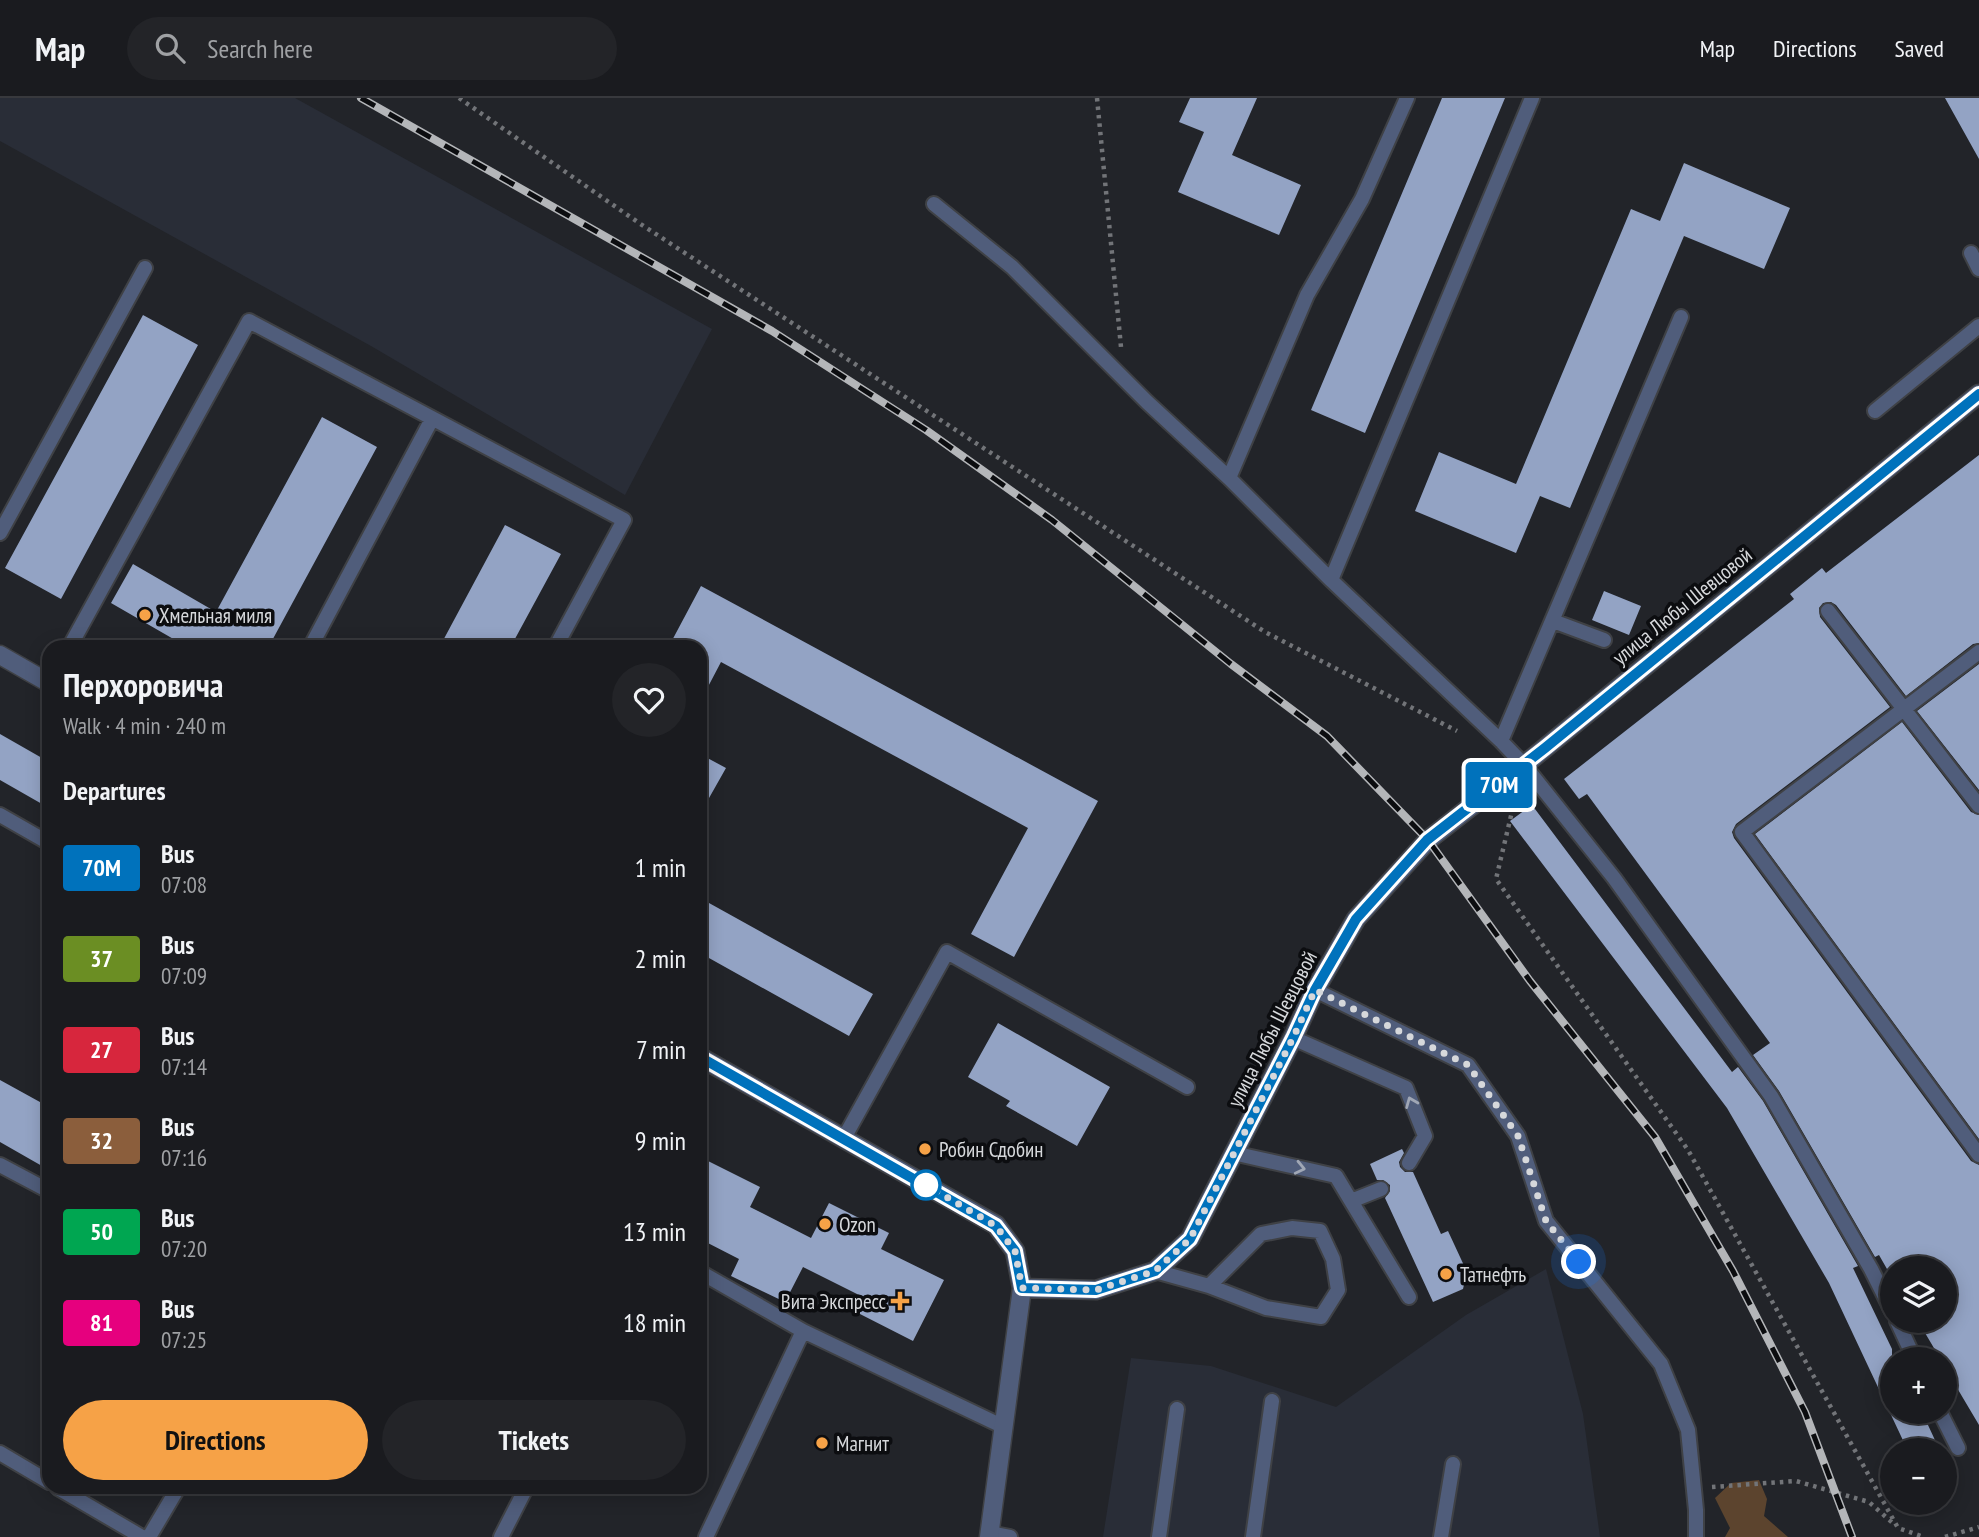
<!DOCTYPE html>
<html lang="en">
<head>
<meta charset="utf-8">
<style>
  body { margin:0; font-family:"PT Sans Narrow",sans-serif; background:#232428; color:#f1f3f6; height:100vh; display:flex; flex-direction:column; font-size:26px; white-space:nowrap }
  * { box-sizing:border-box; margin:0 }
  p { font-size:23px; color:#9fa1a4 }
  .icon { flex:none; width:38px; height:38px; fill:none; stroke:currentColor; stroke-width:2; stroke-linecap:round; stroke-linejoin:round }
  .map { position:relative; flex:1; overflow:hidden }
  .drawer { position:absolute; left:42px; top:542px; width:665px; height:854px; display:flex; flex-direction:column; background:#1a1b1f; border-radius:21px; box-shadow:0 4px 18px #0003,0 0 0 2px #38393d }
  .drawer>* { flex:none }
  .badge { padding:0 14px; border-radius:5px; font-size:24px; line-height:46px }
  .fabs { position:absolute; left:1880px; top:1158px; display:grid; gap:14px }
  .fabs a { display:grid; place-items:center; width:77px; height:77px; border-radius:50%; background:#1a1b1f; box-shadow:0 4px 18px #0003,0 0 0 2px #38393d; font-size:35px }
  .you { position:absolute; width:35px; height:35px; margin:-18px; border:5px solid #fff; border-radius:50%; background:#1a73e8; box-shadow:0 0 0 10px #1a73e833 }
  .map>.badge { position:absolute; translate:-50% -50%; box-shadow:0 0 0 4px #fff }
  h2 { padding:0 21px; font-size:26px; line-height:63px }
  .round { display:grid; place-items:center; flex:none; width:74px; height:74px; border-radius:37px; background:#232428 }
  .overview { display:flex; align-items:center; justify-content:space-between; height:119px; padding:0 21px }
  h1 { font-size:33px; font-weight:800; line-height:52px }
  .cta { display:flex; gap:14px; margin-top:auto; padding:14px 21px }
  .cta a { flex:1; height:80px; border-radius:42px; background:#f6a247; color:#111; font-size:28px; font-weight:800; line-height:80px; text-align:center }
  .cta a+a { background:#232428; color:#f1f3f6 }
  ul { padding:0; list-style:none }
  li { display:flex; align-items:center; gap:21px; height:91px; padding:0 21px }
  li div { flex:1 }
  li b { display:block; font-size:26px }
  li em { font-style:normal }
  li .badge { min-width:77px; font-weight:700; text-align:center }
  header { display:flex; align-items:center; gap:42px; box-sizing:border-box; height:98px; padding:0 35px; background:#1a1b1f; border-bottom:2px solid #38393d }
  header strong { font-size:33px }
  nav { display:flex; gap:38px; margin-inline-start:auto; font-size:24px }
  .search { width:490px; height:63px; background:#232428; display:flex; align-items:center; gap:18px; box-sizing:border-box; padding:0 24px; border-radius:38px; color:#9fa1a4; font-size:26px }
  .map>svg:first-child { display:block }
  .built { fill:#292d37 }
  .green { fill:#5c442e }
  .building { fill:#93a3c4 }
  .lines { fill:none; stroke-linecap:round; stroke-linejoin:round }
  .service-casing { stroke:#3f4145; stroke-width:18 }
  .tertiary-casing { stroke:#3f4145; stroke-width:21 }
  .path { stroke:#727478; stroke-width:4.5; stroke-dasharray:3.5 5; stroke-linecap:butt }
  .service { stroke:#505d7b; stroke-width:14 }
  .tertiary { stroke:#505d7b; stroke-width:18 }
  .rail-casing { stroke:#b4b6b9; stroke-width:8 }
  .rail { stroke:#0c0d10; stroke-width:5; stroke-dasharray:16; stroke-linecap:butt }
  .oneway { stroke:#a0a7b5 }
  .line-casing { stroke:#fff; stroke-width:16 }
  .line { stroke:#0072bc; stroke-width:10 }
  .walk { stroke:#d6d8db; stroke-width:7; stroke-dasharray:0 12.6 }
  .poi-dot { fill:#f6a247; stroke:#0c0d10; stroke-width:2.5 }
  .stop-dot { fill:#fff; stroke:#0072bc; stroke-width:3.5 }
  .labels { text-anchor:middle; dominant-baseline:central; stroke-width:7; stroke-linejoin:round; paint-order:stroke }
  .street-label { font-size:21px; fill:#d6d8db; stroke:#0c0d10 }
  .poi-label { font-size:21px; fill:#d6d8db; stroke:#0c0d10; text-anchor:start }
</style>
</head>
<body>
<header>
<strong>Map</strong>
<div class="search"><svg class="icon" aria-label="search" viewBox="0 0 24 24"><circle cx="10" cy="10" r="6"/><path d="M15 15l6 6"/></svg>Search here</div>
<nav><a>Map</a><a>Directions</a><a>Saved</a></nav>
</header>
<div class="map">
<svg width="1979" height="1439" viewBox="0 0 1979 1439">
  <rect width="100%" height="100%" fill="#222429"/>
  <!-- built -->
  <path class="built" d="M0 0H295L712 231 625 397 371 248 0 43Z
    M1546 1171 1583 1316 1600 1439H1103L1131 1260 1211 1268 1336 1309 1466 1217Z"/>
  <!-- green -->
  <path class="green" d="M1759 1382 1767 1401 1764 1418 1788 1439H1725L1730 1430 1715 1400 1731 1385Z"/>
  <!-- building -->
  <path class="building" d="M1190 0H1257L1232 57 1301 87 1279 137 1178 94 1204 34 1179 24Z
    M1442 0H1505L1365 335 1311 312Z
    M1945 0H1979V61Z
    M1684 65 1790 110 1764 171 1684 138 1570 410 1540 398 1516 455 1415 413 1439 354 1516 386 1631 111 1660 123Z
    M143 217 198 247 61 501 5 470Z
    M322 319 377 349 268 550H189L111 505 133 466 216 514Z
    M1979 357V545L1973 546 1906 598 1836 507 1831 504 1823 505 1819 510 1820 519 1890 609 1736 726 1732 734 1734 740 1971 1063 1979 1067V1327L1944 1268V1262H1941L1918 1223H1944V1171H1887L1879 1157 1875 1159 1779 993 1753 957 1770 945 1587 696 1579 701 1564 681 1794 501 1790 496 1822 470 1826 475Z
    M505 427 561 456 510 550H439Z
    M701 488 1098 703 1014 859 971 836 1028 730 721 564 700 604V550H668Z
    M1604 493 1641 508 1629 537 1592 522Z
    M1979 566V692L1917 613Z
    M1902 624 1971 714 1979 717V1041L1755 736Z
    M0 636 49 664V710L0 682Z
    M700 656 726 670 700 716Z
    M1532 707 1732 974 1738 969 1763 1003 1858 1168 1853 1170 1892 1251V1314H1922L1940 1353H1908L1829 1185 1727 1010 1510 723Z
    M700 800 873 896 849 938 700 855Z
    M998 925 1110 989 1077 1048 1006 1008 1010 1003 968 979Z
    M0 982 49 1009V1072L0 1044Z
    M1402 1051 1404 1055 1399 1064 1400 1069 1405 1074H1413L1441 1136 1448 1133 1467 1174 1463 1191 1433 1204 1385 1100 1390 1093V1087L1383 1082H1377L1370 1066Z
    M700 1059 760 1089 750 1109 811 1140 829 1105 889 1135 881 1151 944 1182 913 1243 858 1215 865 1200 803 1169 785 1204 731 1178 739 1161 700 1141Z"/>
  <g class="lines">
    <!-- service casing -->
    <g class="service-casing">
      <path id="service" d="M934 106 1012 169 1147 304 1229 380 1331 482 1501 643 1524 667 1614 780 1771 998 1871 1171 1892 1213
        M1971 155 1979 171
        M1875 313 1979 228
        M1229 380 1307 197 1362 101 1407 0
        M0 435 145 170
        M1331 482 1532 0
        M1828 513 1979 708
        M1553 523 1604 542
        M69 550 249 223 624 422 555 550
        M310 550 432 321
        M1979 554 1742 734 1979 1057
        M1501 643 1681 219
        M0 717 49 745
        M1315 892 1468 967 1518 1038 1546 1123 1661 1266 1688 1332 1696 1412V1439
        M1293 940 1406 990 1425 1038 1409 1065
        M844 1040 947 854 1187 989
        M1233 1055 1336 1078 1351 1103 1381 1091
        M0 1067 49 1093
        M1351 1103 1409 1199
        M1155 1173 1209 1188 1266 1210 1321 1219 1338 1192 1333 1161 1320 1133 1292 1130 1261 1136 1209 1188
        M700 1174 803 1233 1004 1329
        M1897 1223 1915 1262
        M1940 1314 1958 1350
        M0 1355 49 1384
        M58 1390 142 1439
        M989 1435 1010 1439
        M149 1439 178 1390
        M501 1439 526 1390
        M706 1439 803 1233
        M1159 1439 1177 1311
        M1253 1439 1272 1303
        M1441 1439 1453 1366"/>
    </g>
    <!-- tertiary casing -->
    <g class="tertiary-casing">
      <path id="tertiary" d="M0 557 49 585
        M700 959 996 1127 1015 1153 1022 1190 989 1439
        M1022 1190 1096 1192 1155 1173 1190 1141 1293 940 1315 892 1356 821 1428 742 1524 667 1979 296"/>
    </g>
    <!-- path -->
    <path class="path" d="M459 0 639 125 1265 534 1457 633
      M1097 0 1121 249
      M1515 701 1496 781 1688 1052 1898 1430 1924 1439
      M1712 1389 1796 1383 1869 1404 1895 1427
      M1945 1439 1979 1429"/>
    <!-- service -->
    <use href="#service" class="service"/>
    <!-- tertiary -->
    <use href="#tertiary" class="tertiary"/>
    <!-- rail casing -->
    <g class="rail-casing">
      <path id="rail" d="M361 0 772 233 926 332 1052 422 1231 566 1327 638 1428 742 1530 883 1655 1039 1733 1173 1805 1314 1852 1439"/>
    </g>
    <!-- rail -->
    <use href="#rail" class="rail"/>
  </g>
  <!-- one-way arrows -->
  <defs><path id="oneway-chevron" d="M-2-3.5L2.5 0L-2 3.5" fill="none" stroke-width="1.6" stroke-linecap="round" stroke-linejoin="round" transform="scale(1.75)"/></defs>
  <g class="oneway">
    <use href="#oneway-chevron" transform="translate(1411 1004) rotate(-112)"/>
    <use href="#oneway-chevron" transform="translate(1300 1070) rotate(13)"/>
  </g>
  <g class="lines">
    <!-- line casing -->
    <g class="line-casing">
      <path id="line" d="M700 959 996 1128 1015 1153 1022 1190 1096 1192 1155 1173 1190 1141 1293 940 1315 892 1356 821 1427 742 1545 650 1979 296"/>
    </g>
    <!-- line -->
    <use href="#line" class="line"/>
    <!-- walk -->
    <path class="walk" d="M926 1087 996 1128 1015 1153 1022 1190 1096 1192 1155 1173 1190 1141 1293 940 1315 892 1468 967 1518 1038 1546 1123 1579 1164"/>
  </g>
  <!-- markers -->
  <g class="poi-dot">
    <circle cx="145" cy="517" r="7"/>
    <circle cx="925" cy="1051" r="7"/>
    <circle cx="825" cy="1126" r="7"/>
    <circle cx="1446" cy="1176" r="7"/>
    <path d="M896.5 1192.5h7v7h7v7h-7v7h-7v-7h-7v-7h7z"/>
    <circle cx="822" cy="1345" r="7"/>
  </g>
  <circle class="stop-dot" cx="926" cy="1087" r="14"/>
  <g class="labels">
    <!-- street labels -->
    <g class="street-label">
      <text transform="translate(1682 508) rotate(-39)">улица Любы Шевцовой</text>
      <text transform="translate(1272 931) rotate(-63)">улица Любы Шевцовой</text>
    </g>
    <!-- poi labels -->
    <g class="poi-label">
      <text x="159" y="517">Хмельная миля</text>
      <text x="939" y="1051">Робин Сдобин</text>
      <text x="839" y="1126">Ozon</text>
      <text x="1460" y="1176">Татнефть</text>
      <text x="886" y="1203" text-anchor="end">Вита Экспресс</text>
      <text x="836" y="1345">Магнит</text>
    </g>
  </g>
</svg>
<div class="fabs">
<a><svg class="icon" aria-label="layers" viewBox="0 0 24 24"><path d="M12 4l9 5-9 5-9-5zM3 14l9 5 9-5"/></svg></a>
<a>+</a>
<a>−</a>
</div>
<div class="you" style="left:1579px;top:1164px"></div>
<b class="badge" style="left:1499px;top:687px;background:#0072bc;color:#fff">70М</b>
<section class="drawer">
<div class="overview"><div><h1>Перхоровича</h1><p>Walk · 4 min · 240 m</p></div><a class="round"><svg class="icon" aria-label="heart" viewBox="0 0 24 24"><path d="M12 20l-8-8c-3-5 5-10 8-4 3-6 11-1 8 4z"/></svg></a></div>
<h2>Departures</h2>
<ul>
<li><span class="badge" style="background:#0072bc;color:#fff">70М</span><div><b>Bus</b><p>07:08</p></div><em>1 min</em></li>
<li><span class="badge" style="background:#6b8e23;color:#fff">37</span><div><b>Bus</b><p>07:09</p></div><em>2 min</em></li>
<li><span class="badge" style="background:#d7263d;color:#fff">27</span><div><b>Bus</b><p>07:14</p></div><em>7 min</em></li>
<li><span class="badge" style="background:#8b5e3c;color:#fff">32</span><div><b>Bus</b><p>07:16</p></div><em>9 min</em></li>
<li><span class="badge" style="background:#00a651;color:#fff">50</span><div><b>Bus</b><p>07:20</p></div><em>13 min</em></li>
<li><span class="badge" style="background:#e6007e;color:#fff">81</span><div><b>Bus</b><p>07:25</p></div><em>18 min</em></li>
</ul>
<div class="cta"><a>Directions</a><a>Tickets</a></div>
</section>
</div>
</body>
</html>
